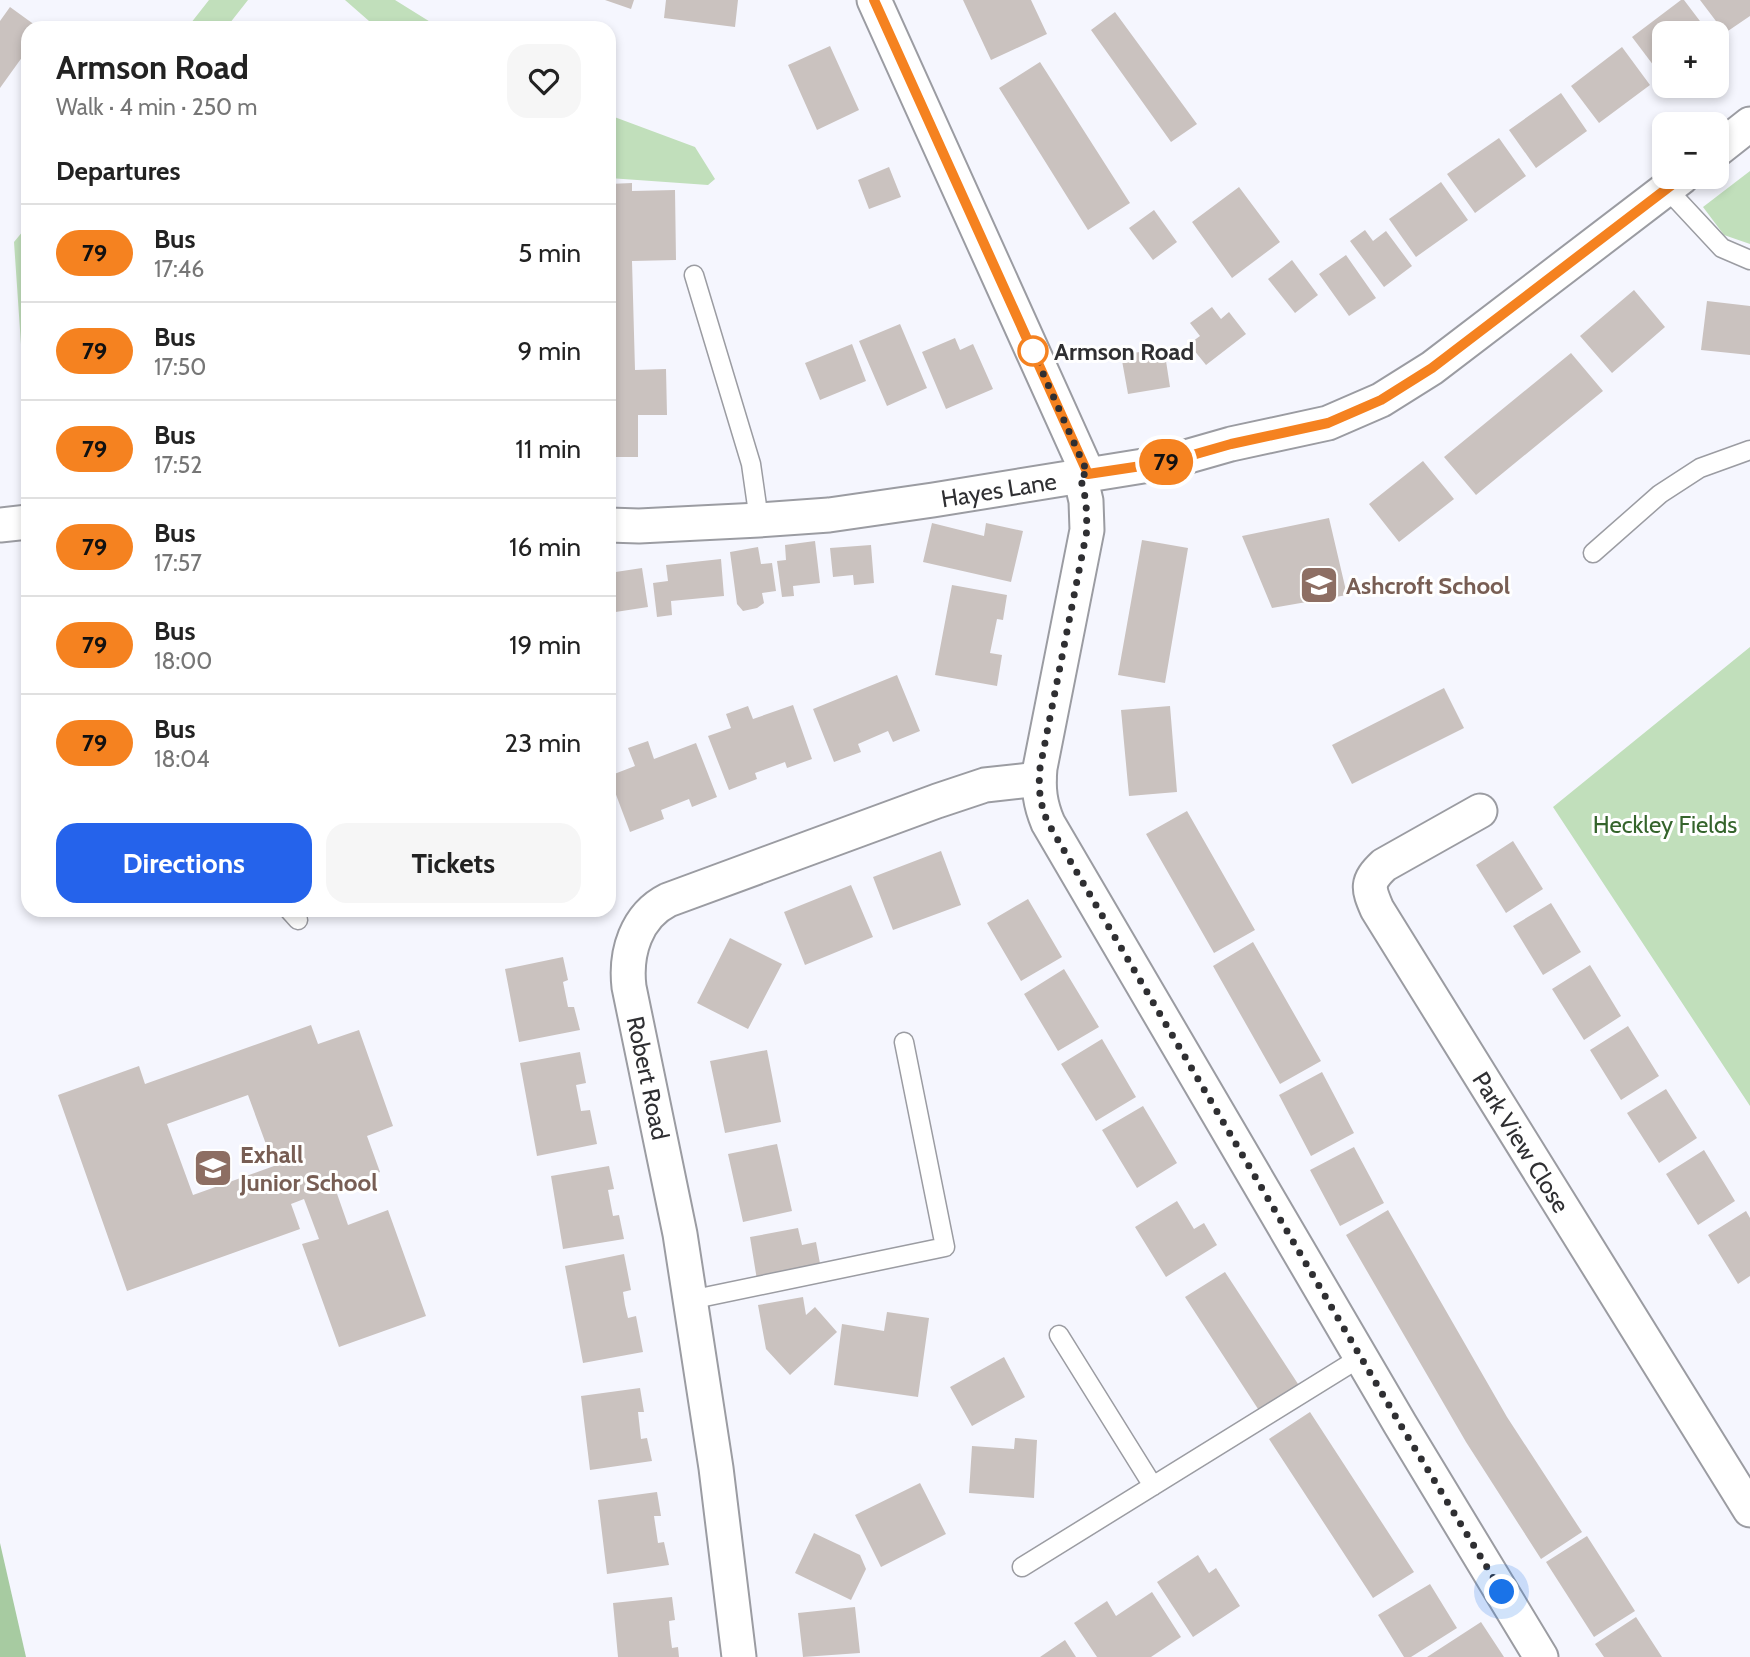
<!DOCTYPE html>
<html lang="en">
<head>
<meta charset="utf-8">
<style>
  body { margin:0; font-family:Cabin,sans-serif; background:#f6f6f6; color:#222; height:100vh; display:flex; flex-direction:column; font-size:26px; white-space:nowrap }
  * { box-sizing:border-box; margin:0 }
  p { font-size:23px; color:#767676 }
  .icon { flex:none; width:38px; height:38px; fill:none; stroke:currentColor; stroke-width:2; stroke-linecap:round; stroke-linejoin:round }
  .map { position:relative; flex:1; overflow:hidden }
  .details { position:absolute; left:21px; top:21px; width:595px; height:896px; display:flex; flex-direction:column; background:#fff; border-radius:21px; box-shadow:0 4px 10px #0003 }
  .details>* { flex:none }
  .badge { padding:0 14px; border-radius:23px; font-size:24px; line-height:46px }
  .controls { position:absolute; left:1652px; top:21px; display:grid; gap:14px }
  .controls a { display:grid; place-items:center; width:77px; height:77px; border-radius:14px; background:#fff; box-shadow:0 4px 10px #0003; font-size:35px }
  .you { position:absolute; width:35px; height:35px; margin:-18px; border:5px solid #fff; border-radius:50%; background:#1a73e8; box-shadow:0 0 0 10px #1a73e833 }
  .map>.badge { position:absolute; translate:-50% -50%; box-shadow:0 0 0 4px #fff }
  h2 { padding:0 35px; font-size:26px; line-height:63px }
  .round { display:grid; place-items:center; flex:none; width:74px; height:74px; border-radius:21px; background:#f6f6f6 }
  .overview { display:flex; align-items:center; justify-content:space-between; height:119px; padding:0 35px }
  h1 { font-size:33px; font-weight:700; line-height:52px }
  .button { display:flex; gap:14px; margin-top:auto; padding:14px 35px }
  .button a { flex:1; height:80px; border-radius:21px; background:#2563eb; color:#fff; font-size:28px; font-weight:700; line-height:80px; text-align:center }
  .button a+a { background:#f6f6f6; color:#222 }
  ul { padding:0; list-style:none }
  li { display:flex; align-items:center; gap:21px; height:98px; padding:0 35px; border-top:2px solid #e0e0e0 }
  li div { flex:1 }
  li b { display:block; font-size:26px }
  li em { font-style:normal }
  li .badge { min-width:77px; font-weight:700; text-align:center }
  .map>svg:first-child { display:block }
  .green { fill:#c1dfbb }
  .forest { fill:#a7cba1 }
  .building { fill:#cac2bf; fill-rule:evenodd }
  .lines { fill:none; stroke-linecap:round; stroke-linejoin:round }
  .service-casing { stroke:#9b9ca2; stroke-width:21 }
  .minor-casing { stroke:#9b9ca2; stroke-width:37 }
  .service { stroke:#fff; stroke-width:18 }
  .minor { stroke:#fff; stroke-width:33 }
  .line-casing { stroke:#fff; stroke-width:16 }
  .line { stroke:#f58220; stroke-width:10 }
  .walk { stroke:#2f2f32; stroke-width:7; stroke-dasharray:0 12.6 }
  .stop-dot { fill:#fff; stroke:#f58220; stroke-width:3.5 }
  .labels { text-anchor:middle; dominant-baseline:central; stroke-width:6; stroke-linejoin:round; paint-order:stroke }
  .stop-label { font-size:24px; font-weight:bold; fill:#2f2f32; stroke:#fff; text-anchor:start }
  .street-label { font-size:24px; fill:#2f2f32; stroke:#fff }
  .education-label { font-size:24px; font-weight:bold; fill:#785e54; stroke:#fff; text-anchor:start }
  .park-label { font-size:24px; fill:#35642c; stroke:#fff }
</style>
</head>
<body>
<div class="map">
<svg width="1750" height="1657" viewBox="0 0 1750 1657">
  <rect width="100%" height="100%" fill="#f5f6fe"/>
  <!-- green -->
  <path class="green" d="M209 0H248L226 28H187Z
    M345 0H395L440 28H377Z
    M609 115 695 147 715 179 708 185 609 178Z
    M1750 171V244L1724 235 1703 207Z
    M28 225V447L14 242Z
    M1750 647V1106L1553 807Z"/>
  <!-- forest -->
  <path class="forest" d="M0 1543 26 1657H0Z"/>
  <!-- building -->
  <path class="building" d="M605 0H634L631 9Z
    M666 0H738L735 27 664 18Z
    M963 0H1031L1047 34 991 60Z
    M1681 0H1684L1709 33H1664V70L1660 74 1632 37Z
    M1700 0H1750V16L1725 33Z
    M10 7 39 28H28V49L0 88V21Z
    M1115 12 1197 124 1171 142 1091 30Z
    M830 46 859 110 817 130 788 65Z
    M1622 47 1650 85 1599 123 1571 86Z
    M1040 62 1130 203 1088 230 999 88Z
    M1561 93 1587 131 1536 168 1509 130Z
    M1499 138 1526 176 1475 213 1447 174Z
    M889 167 901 197 869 209 858 180Z
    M1441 182 1468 220 1416 257 1389 219Z
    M632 183V191L675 190 676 260 632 261 635 370 666 369 667 415H638V457H609V184Z
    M1239 187 1280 242 1232 278 1192 222Z
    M1154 210 1177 242 1153 260 1129 228Z
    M1365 230 1373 241 1386 231 1412 266 1384 287 1350 241Z
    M1346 255 1376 298 1349 316 1319 274Z
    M1292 260 1318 295 1295 313 1268 279Z
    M1634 290 1665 327 1612 373 1580 336Z
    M1707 301 1750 306V355L1701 350Z
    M1212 307 1221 319 1229 312 1246 334 1206 365 1189 344 1200 336 1190 323Z
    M900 324 927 388 887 406 859 341Z
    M955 338 960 350 973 344 993 389 946 409 922 352Z
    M852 344 866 381 820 400 805 363Z
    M1164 348 1170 387 1128 394 1121 355Z
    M1571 353 1603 391 1476 495 1444 457Z
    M1423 461 1454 499 1399 542 1369 504Z
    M1329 518 1347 595 1272 608 1242 536Z
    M932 523 984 536 986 523 1023 531 1011 582 923 562Z
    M1142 540 1188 548 1165 683 1118 675Z
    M815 541 820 583 793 586 794 596 782 597 777 561 786 560 785 545Z
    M871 545 874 583 854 585 853 575 833 577 830 548Z
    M758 547 761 564 772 563 776 591 762 593 764 603 757 608 743 611 737 604 730 552Z
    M721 559 724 596 671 601 672 615 657 617 653 583 668 581 666 565Z
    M642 568 648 607 609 613V573Z
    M952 585 1007 595 1003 620 997 619 990 653 1002 655 997 686 935 675Z
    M897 675 920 731 893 742 888 731 858 744 861 752 834 762 813 709Z
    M1444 688 1464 728 1352 784 1332 745Z
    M793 705 812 759 787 768 785 762 755 773 757 779 729 790 708 736 731 728 726 714 748 706 753 719Z
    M1170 706 1177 792 1129 796 1121 710Z
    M648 741 654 759 696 743 717 797 692 807 689 799 661 810 664 819 630 832 609 776 635 766 628 748Z
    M1187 811 1255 930 1214 953 1146 834Z
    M1513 841 1543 889 1506 913 1476 865Z
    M941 851 961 905 893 930 873 877Z
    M851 885 873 937 805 965 784 912Z
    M1028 899 1062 957 1021 981 987 923Z
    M1551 903 1581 952 1543 975 1513 926Z
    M730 938 782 964 748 1029 697 1003Z
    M1253 942 1321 1061 1280 1084 1213 966Z
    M563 957 568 980 563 982 568 1007H574L580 1030 519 1042 505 969Z
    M1590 965 1621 1016 1584 1040 1552 989Z
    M1064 969 1099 1027 1058 1051 1024 994Z
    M311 1025 318 1044 359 1030 393 1126 367 1136 380 1172 335 1188 348 1225 388 1210 426 1316 339 1347 302 1244 319 1239 304 1199 291 1204 300 1229 127 1291 58 1095 139 1066 145 1084ZM248 1095 274 1166 193 1195 167 1124Z
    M1628 1026 1659 1076 1621 1100 1590 1050Z
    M1102 1039 1136 1097 1096 1121 1061 1064Z
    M767 1050 781 1122 725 1133 710 1061Z
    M580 1052 586 1083 576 1085 581 1111 590 1110 597 1144 537 1156 520 1063Z
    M1322 1072 1354 1133 1311 1156 1279 1095Z
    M1666 1089 1697 1138 1659 1163 1627 1113Z
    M1143 1106 1177 1163 1137 1188 1102 1130Z
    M777 1144 792 1211 743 1222 728 1154Z
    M1354 1147 1384 1203 1340 1226 1310 1170Z
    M1704 1150 1735 1201 1698 1225 1666 1174Z
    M609 1166 614 1189 608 1190 613 1216 619 1215 624 1239 563 1249 551 1176Z
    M1177 1201 1194 1229 1204 1223 1217 1245 1166 1277 1135 1227Z
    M1388 1210 1507 1417 1582 1532 1541 1559 1466 1442 1346 1235Z
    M1746 1211 1750 1218V1276L1738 1284 1708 1235Z
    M798 1228 802 1245 816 1242 821 1269 757 1280 750 1237Z
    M624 1254 631 1290 623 1292 625 1305 628 1318 636 1316 643 1352 583 1363 565 1266Z
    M1225 1272 1300 1387 1260 1412 1185 1297Z
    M803 1297 806 1315 815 1307 837 1332 790 1375 766 1349 758 1305Z
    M887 1312 929 1318 918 1397 834 1385 842 1324 884 1331Z
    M1004 1357 1025 1397 972 1426 950 1387Z
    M640 1388 644 1412H638L641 1439 647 1438 652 1461 590 1470 581 1396Z
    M1310 1412 1414 1572 1373 1598 1269 1439Z
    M1015 1438 1037 1440 1034 1498 969 1493 972 1446 1014 1449Z
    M920 1483 946 1534 881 1567 855 1515Z
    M657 1492 661 1516H654L658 1543 664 1542 669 1565 607 1574 598 1500Z
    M814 1533 860 1555 866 1569 851 1600 795 1573Z
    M1587 1536 1635 1611 1594 1637 1546 1562Z
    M1198 1555 1209 1573 1216 1568 1240 1606 1193 1637 1157 1582Z
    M1430 1584 1457 1628 1411 1657H1404L1378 1615Z
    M1152 1592 1181 1637 1151 1657H1097L1074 1623 1107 1601 1116 1616Z
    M672 1597 675 1620 669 1621 670 1633 672 1648 678 1647 679 1657H618L613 1603Z
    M855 1607 860 1653 803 1657 798 1613Z
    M1636 1617 1662 1657H1604L1595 1644Z
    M1481 1622 1504 1657H1427Z
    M1065 1640 1076 1657H1040Z"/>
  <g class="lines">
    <!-- service casing -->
    <g class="service-casing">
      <path id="service" d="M1667 189 1722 248 1750 260
        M694 275 751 464 759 520
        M1593 553 1660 494 1700 468 1750 450
        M289 910 298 920
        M690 1300 945 1247 904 1042
        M1059 1335 1153 1486
        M1022 1567 1361 1357"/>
    </g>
    <!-- minor casing -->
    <g class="minor-casing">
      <g id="minor">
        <path d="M874 0 1088 474"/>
        <path d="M1717 150 1750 124"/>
        <path d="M1080 475 1086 501 1087 530 1040 768C1038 789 1040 804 1048 823L1400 1424 1541 1657"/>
        <path d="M0 525 28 522"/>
        <path id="s1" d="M609 525 639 526 759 520 829 515 933 500 1168 462 1231 444 1328 423 1381 400 1432 368 1682 177"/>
        <path id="s2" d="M1480 811 1384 865C1366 882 1368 888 1377 909L1750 1510"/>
        <path d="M739 1657 716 1468 680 1234 629 987C625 953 636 916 668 900L937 801 985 785 1039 779"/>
      </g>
    </g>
    <!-- service -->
    <use href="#service" class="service"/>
    <!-- minor -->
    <use href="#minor" class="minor"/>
  </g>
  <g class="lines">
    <!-- line casing -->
    <g class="line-casing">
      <path id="line" d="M874 0 1088 474 1168 462 1231 444 1328 423 1381 400 1432 368 1682 177"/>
    </g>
    <!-- line -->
    <use href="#line" class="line"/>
    <!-- walk -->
    <path class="walk" d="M1033 351 1088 474 1080 475 1086 501 1087 530 1040 768C1038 789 1040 804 1048 823L1400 1424 1502 1592"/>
  </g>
  <!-- icons -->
  <defs>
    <g id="school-square" transform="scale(2.0125)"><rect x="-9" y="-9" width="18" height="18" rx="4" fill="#8d6e63" stroke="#fff"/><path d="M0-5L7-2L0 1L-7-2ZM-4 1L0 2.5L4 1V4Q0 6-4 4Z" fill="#fff"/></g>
  </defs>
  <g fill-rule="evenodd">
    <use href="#school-square" x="1319" y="585"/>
    <use href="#school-square" x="213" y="1168"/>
  </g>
  <!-- markers -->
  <circle class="stop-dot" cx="1033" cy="351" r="14"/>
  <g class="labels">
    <!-- stop labels -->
    <g class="stop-label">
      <text x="1054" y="351">Armson Road</text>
    </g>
    <!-- street labels -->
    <g class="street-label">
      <text stroke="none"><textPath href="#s1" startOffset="392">Hayes Lane</textPath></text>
      <text transform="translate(648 1078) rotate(78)">Robert Road</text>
      <text stroke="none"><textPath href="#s2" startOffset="434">Park View Close</textPath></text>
    </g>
    <!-- education labels -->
    <g class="education-label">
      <text x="1346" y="585">Ashcroft School</text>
      <text x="240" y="1154">Exhall<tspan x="240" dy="28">Junior School</tspan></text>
    </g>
    <!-- park labels -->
    <g class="park-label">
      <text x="1665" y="824">Heckley Fields</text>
    </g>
  </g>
</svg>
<div class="controls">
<a>+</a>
<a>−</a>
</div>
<div class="you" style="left:1502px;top:1592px"></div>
<b class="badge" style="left:1166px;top:462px;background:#f58220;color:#111">79</b>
<section class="details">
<div class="overview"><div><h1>Armson Road</h1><p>Walk · 4 min · 250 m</p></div><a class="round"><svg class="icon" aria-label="heart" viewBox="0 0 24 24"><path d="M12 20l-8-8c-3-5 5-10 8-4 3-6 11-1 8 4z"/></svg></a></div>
<h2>Departures</h2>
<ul>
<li><span class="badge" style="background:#f58220;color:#111">79</span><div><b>Bus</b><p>17:46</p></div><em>5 min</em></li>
<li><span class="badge" style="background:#f58220;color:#111">79</span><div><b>Bus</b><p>17:50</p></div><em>9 min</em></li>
<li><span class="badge" style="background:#f58220;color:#111">79</span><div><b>Bus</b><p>17:52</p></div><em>11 min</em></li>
<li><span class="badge" style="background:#f58220;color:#111">79</span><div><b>Bus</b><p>17:57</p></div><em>16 min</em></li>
<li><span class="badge" style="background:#f58220;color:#111">79</span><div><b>Bus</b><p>18:00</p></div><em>19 min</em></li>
<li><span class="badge" style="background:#f58220;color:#111">79</span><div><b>Bus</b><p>18:04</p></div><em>23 min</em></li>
</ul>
<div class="button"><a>Directions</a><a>Tickets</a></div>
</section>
</div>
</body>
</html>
